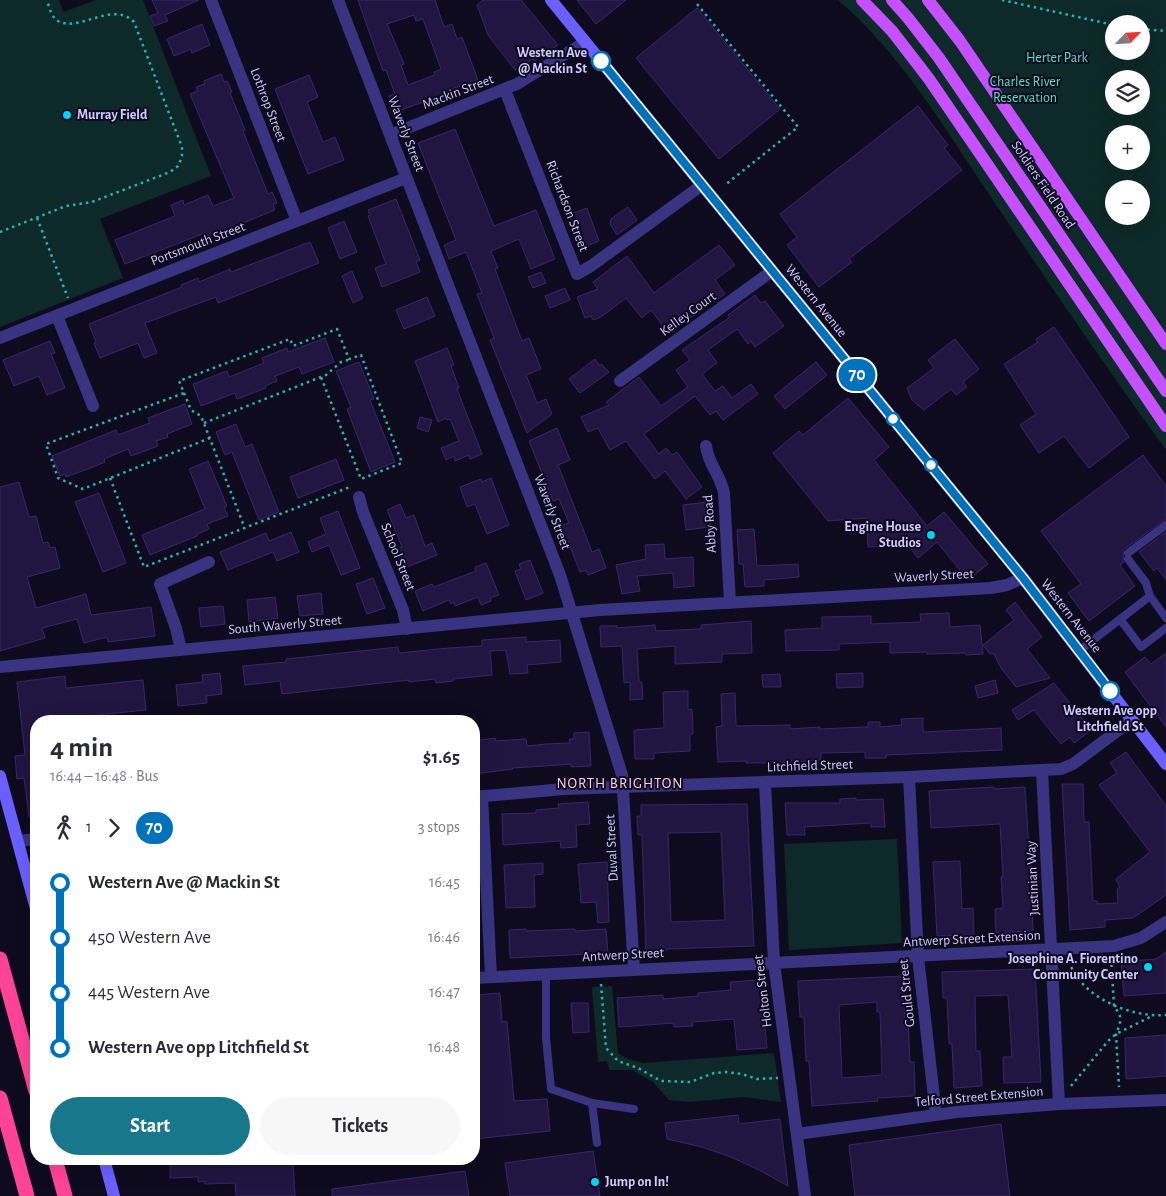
<!DOCTYPE html>
<html lang="en">
<head>
<meta charset="utf-8">
<style>
  body { margin:0; font-family:"Alegreya Sans",sans-serif; background:#f7f7f7; color:#2b2b33; height:100vh; display:flex; flex-direction:column; font-size:19px; white-space:nowrap }
  * { box-sizing:border-box; margin:0 }
  p { font-size:16px; color:#7c7c81 }
  .icon { flex:none; width:28px; height:28px; fill:none; stroke:currentColor; stroke-width:2; stroke-linecap:round; stroke-linejoin:round }
  .map { position:relative; flex:1; overflow:hidden }
  .drawer { position:absolute; left:30px; top:715px; width:450px; height:450px; display:flex; flex-direction:column; background:#fff; border-radius:20px; box-shadow:0 5px 20px #0002 }
  .drawer>* { flex:none }
  .badge { padding:0 10px; border-radius:16px; font-size:18px; line-height:32px }
  .needle { width:32px; rotate:65deg }
  .controls { position:absolute; left:1105px; top:15px; display:grid; gap:10px }
  .controls a { display:grid; place-items:center; width:45px; height:45px; border-radius:50%; background:#fff; box-shadow:0 5px 20px #0002; font-size:25px }
  .map>.badge { position:absolute; translate:-50% -50%; box-shadow:0 0 0 2px #fff }
  .legs { display:flex; align-items:center; gap:8px; height:55px; padding:0 20px; font-size:16px }
  .legs p { margin-inline-start:auto }
  .headline { display:flex; align-items:center; justify-content:space-between; height:85px; padding:0 20px }
  h1 { font-size:28px; font-weight:600; line-height:38px }
  .cta { display:flex; gap:10px; margin-top:auto; padding:10px 20px }
  .cta a { flex:1; height:58px; border-radius:30px; background:#18778a; color:#fff; font-size:20px; font-weight:600; line-height:58px; text-align:center }
  .cta a+a { background:#f7f7f7; color:#2b2b33 }
  ul { padding:0 20px; list-style:none }
  li { display:flex; align-items:center; gap:18px; height:55px; font-size:19px }
  li i { display:grid; place-items:center; width:8px; height:100%; margin:0 6px; background:currentColor }
  li i::after { content:''; width:12px; height:12px; margin:-6px; border:4px solid; border-radius:50%; background:#fff }
  li p { margin-inline-start:auto }
  li:first-child i { background:linear-gradient(#0000 50%,currentColor 0) }
  li:last-child i { background:linear-gradient(currentColor 50%,#0000 0) }
  .map>svg:first-child { display:block }
  .green { fill:#0e2929; fill-rule:evenodd }
  .building { fill:#201641; stroke:#37276e; fill-rule:evenodd }
  .lines { fill:none; stroke-linecap:round; stroke-linejoin:round }
  .path { stroke:#26b5b2; stroke-width:2.5; stroke-dasharray:2.5 4; stroke-linecap:butt }
  .lane { stroke:#393381; stroke-width:8 }
  .street { stroke:#393381; stroke-width:12 }
  .secondary { stroke:#6a60ff; stroke-width:12 }
  .primary { stroke:#c450ff; stroke-width:12 }
  .highway { stroke:#ff4497; stroke-width:15 }
  .line-1-casing { stroke:#fff; stroke-width:11 }
  .line-1 { stroke:#0072bc; stroke-width:8 }
  .stop-1-dot { fill:#fff; stroke:#0072bc; stroke-width:2.5 }
  .poi-dot { fill:#00d3f4; stroke:#0f0b1f; stroke-width:2 }
  .labels { text-anchor:middle; dominant-baseline:central; stroke-width:4; stroke-linejoin:round; paint-order:stroke }
  .stop-label { font-size:14px; font-weight:bold; fill:#d1c9ff; stroke:#0f0b1f; text-anchor:end }
  .park-label { font-size:14px; fill:#4fe5c5; stroke:#0f0b1f }
  .street-label { font-size:14px; fill:#d1c9ff; stroke:#0f0b1f }
  .poi-label { font-size:14px; font-weight:bold; fill:#d1c9ff; stroke:#0f0b1f; text-anchor:start }
  .neighbourhood-label { font-size:15px; letter-spacing:1px; fill:#ffcbea; stroke:#0f0b1f }
</style>
</head>
<body>
<div class="map">
<svg width="1166" height="1196" viewBox="0 0 1166 1196">
  <rect width="100%" height="100%" fill="#0f0b1f"/>
  <!-- green -->
  <path class="green" d="M0 0H59L63 12 96 0H143L211 176 100 219 123 278 0 327Z
    M838 0H1166V450C1105 366 1047 281 989 194 943 126 901 54 838 0ZM1114 24H1141V51H1114ZM1114 79H1141V106H1114ZM1114 134H1141V161H1114ZM1114 189H1141V216H1114Z
    M897 839 902 943 789 950 784 844Z
    M612 986 618 1053 628 1059 643 1063 774 1053 781 1102 743 1097 690 1102 669 1100 653 1082 632 1070H609L607 1061 598 1062 592 987Z"/>
  <!-- building -->
  <path class="building" d="M152 0H199L165 15 168 21 154 26 150 16 158 13Z
    M358 0H435L444 27 452 24 457 39 462 37 478 80 454 88 456 94 427 104 426 101 395 112 389 96 395 94 386 70 383 71ZM414 15 416 21 423 19 441 69 434 72 435 75 408 85 401 65 404 64 387 24Z
    M483 0H521L558 45 534 61 533 59 515 70 488 35 477 5Z
    M577 0H626L596 24Z
    M697 8 780 109 719 159 636 58Z
    M202 24 210 45 192 53 191 49 174 56 167 39Z
    M221 74 224 82 227 81 232 92 230 93 245 130 243 131 268 194 272 192 277 203 273 204 275 210 204 239 202 234 125 264 115 240 175 216 171 205 183 200 184 205 208 195 213 206 234 198 190 94 198 91 196 87 205 84 204 81Z
    M309 75 318 97 307 102 323 142 335 137 344 160 308 174 275 89Z
    M918 106 948 145 944 148 962 170 849 259 852 262 819 287 787 245 797 237 780 214Z
    M455 129 494 226 536 210 555 259 531 269 519 239 491 251 498 268 495 269 522 341 529 338 541 369 526 375 537 403 546 399 552 414 527 433 490 340 494 338 477 294 482 293 466 252 449 259 444 245 456 240 418 143Z
    M396 199 420 260 416 262 420 272 382 287 375 268 386 264 368 216 370 215 368 210Z
    M628 207 637 220 617 235 610 224 611 219Z
    M587 208 599 241 581 248 568 215Z
    M344 221 357 252 340 259 328 228Z
    M310 242 319 263 218 303 216 297 145 323 157 353 144 358 138 343 100 358 94 343 96 342 89 324 182 287 181 285 198 278 199 282 230 269 231 272Z
    M719 245 735 265 715 280 725 294 668 333 651 310 642 318 626 298 601 317 593 320 591 316 585 318 577 297 598 289 593 282 627 256 654 293Z
    M352 271 363 298 353 303 342 276Z
    M541 272 546 283 533 288 528 277Z
    M565 288 570 300 550 308 545 296Z
    M755 295 761 303 765 301 784 326 755 347 751 341 748 344 737 329 708 350 717 363 702 374 715 391 723 386 732 398 751 384 758 394 723 420 716 411 710 415 695 396 644 434 659 454 666 448 672 455 677 452 702 487 686 499 665 471 655 479 626 441 610 450 598 428 588 432 581 417 609 405 606 402 639 377 661 406 688 387 676 370 690 360 682 350 730 317 728 315Z
    M427 297 435 316 404 329 396 310Z
    M1054 327 1129 437 1089 468 1064 436 1039 453 1020 425 1036 414 1004 364 1038 342 1036 339Z
    M325 338 334 362 302 374 299 367 275 376 277 381 265 386 266 388 237 399 235 393 201 406 193 384 227 371 229 377 264 363 262 358 287 348 288 352Z
    M955 339 979 369 963 382 967 387 956 395 951 389 924 410 912 400 907 388 934 368 928 360Z
    M50 341 55 353 51 354 65 388 47 395 39 376 14 386 3 360Z
    M447 348 454 365 451 366 459 388 457 389 482 454 470 459 469 455 455 461 454 456 446 460 441 448 459 441 450 419 447 420 446 418 438 422 415 361Z
    M595 359 599 365 601 364 609 372 580 393 569 379Z
    M359 362 374 399 370 400 395 462 371 472 347 409 351 407 336 371Z
    M816 362 827 375 785 409 774 396Z
    M848 398 889 447 874 460 927 526 944 512 988 564 968 580 937 542 918 558 908 545 868 547 867 518 828 521 773 453 799 431 803 435Z
    M185 404 192 424 167 434 168 437 156 441 158 446 131 456 128 449 104 459 105 462 93 467 66 477 65 474 60 476 52 456 116 430 118 435 150 423 148 418Z
    M420 417 432 420 428 432 417 428Z
    M236 424 245 447 252 444 279 512 259 520 232 452 225 455 216 432Z
    M557 428 570 460 558 465 592 552 599 549 606 568 588 575 586 570 580 572 568 541 566 542 560 526 569 523 559 499 553 501 529 441Z
    M1143 455 1166 486V519L1123 550 1124 562 1120 565 1135 586 1089 621 1068 593 1081 584 1041 531Z
    M336 459 344 480 298 498 290 477Z
    M208 461 227 506 224 508 228 516 207 524 209 529 197 534V536L150 555 142 535 205 509 189 469Z
    M491 478 509 525 487 534 475 504 467 507 460 487 481 479 482 482Z
    M19 482 29 517 36 516 43 543 48 542 50 548 55 547 60 568 27 577 36 608 86 594 91 615 151 607 155 636 108 642 107 637 84 643 77 619 42 628 45 638 0 651V487Z
    M99 493 126 563 103 572 75 502Z
    M707 502 710 527 686 530 683 505Z
    M400 504 406 518 414 515 425 546 432 543 437 555 402 569 395 550 402 547 387 510Z
    M338 511 360 568 341 575 329 545 312 552 308 542 326 534 320 518Z
    M754 529 757 566 798 564 799 577 764 580V586L745 587 743 564H739L737 530Z
    M291 532 299 552 277 561 273 552 228 570 220 552 266 533 269 541Z
    M1166 532V580L1157 568 1154 571 1139 552Z
    M664 544 665 559 693 557 694 586 674 588 673 573 637 576 640 591 622 594 616 565 646 559 645 545Z
    M530 560 543 593 526 600 515 571 521 569 519 564Z
    M486 563 499 595 490 598 491 601 481 605 478 597 455 606 454 602 451 604 449 600 423 611 415 591 432 584 434 587 476 571 475 567Z
    M373 578 385 608 367 614 356 584Z
    M321 593 323 614 300 616 297 596Z
    M275 597 278 618 249 622 247 600Z
    M1015 602 1042 637 1027 649 1050 678 1016 687 1001 668 994 654H990L983 645 1014 620 1006 610Z
    M223 606 225 624 201 627 199 608Z
    M949 613 950 627 980 625 983 654 966 655 965 653 927 654V652L890 653V642L839 644V650L786 651 785 630 822 628V617L871 616V624L921 622 920 614Z
    M751 621 752 653 722 654V662L675 664V646L637 649 639 682H642L643 699 630 700V682L624 683 622 646 601 647 600 626H617V628L655 625 656 631 701 629V625Z
    M526 637V642L560 640 561 662 527 665 528 673 510 674 506 650 490 651 492 675 453 679V681L436 683 435 679 409 682V680L282 694 280 681 245 685 243 666 286 662V659L398 647 399 653 449 648 482 646V640Z
    M1166 653V727L1125 672 1145 657 1151 664Z
    M220 673 222 694 206 696 207 703 178 706 176 685 203 682 202 675Z
    M863 673V687L837 688 836 674Z
    M780 674 781 687H763L762 675Z
    M65 676 66 688 143 680 146 710 69 718V721H36V817H29L24 778 17 779 15 756 25 755 17 682Z
    M995 680 998 693 978 698 975 686Z
    M1054 683 1091 730 1074 743 1070 737 1061 744 1034 710 1018 720 1012 710Z
    M688 691V710L692 709 693 734H690V751L654 753V759H635L634 730 664 728 663 692Z
    M735 693 736 726 790 725V729L820 727V729L864 727H868V722H880V727L902 725 901 719 923 718V732L1001 728 1002 750 886 755V758H865V752L821 753V760L780 763H746V761L718 762 716 727 722 726 721 694Z
    M589 732 591 766 571 767V764L545 766 512 768 513 769 474 774V741L495 738 496 741 526 739 527 746 546 744 570 743 569 739H574V733Z
    M1126 752 1166 806V895L1133 918 1105 920V927L1070 930 1062 784H1083L1084 822H1089L1093 901H1097V904L1118 903 1117 889 1120 887 1116 879 1150 852 1099 785 1117 773 1110 763Z
    M994 787 995 789 1025 787 1030 865 1033 931 996 933 995 909 1003 908 1001 877H1003L1000 824 931 828 929 791Z
    M856 798V800L883 799 885 827H871V823L804 827 805 835H787L785 803H840V799Z
    M588 802 590 824 576 825 577 847 561 848 560 841 503 845 502 814 536 813V810L559 808 558 804Z
    M747 804 754 946 666 949V951L646 952 642 835H638L637 816H641V805ZM721 832 725 920 671 922 668 833Z
    M960 861 962 909 973 908 974 935 937 936 933 862Z
    M607 862 609 922 598 923 596 902 581 903 578 864Z
    M543 863V874L534 875 535 907 506 908 504 865Z
    M526 929V931L575 929V931L606 929 608 953 510 958 509 930Z
    M1166 952V993L1124 996 1121 962 1156 959Z
    M1035 969 1041 1082 1004 1083 1003 1057H1012L1008 995 980 996H975L976 1051H980L982 1086 954 1088 952 1044H949L947 998H943L942 972Z
    M903 976 905 1019H908L910 1062H914L915 1096 877 1098 878 1101 812 1106 809 1061H806L804 1017H800L798 981ZM877 1002V1012H880L882 1075 842 1078 839 1005Z
    M760 980 762 1007 763 1006 767 1048 737 1050 734 1019 692 1022 693 1026 674 1027V1023L619 1027 617 998 663 995V999L698 996V993L731 990 730 982Z
    M500 993 502 1022 507 1021 514 1101 547 1099 550 1131 474 1139V995Z
    M571 1003H588L589 1032 573 1033Z
    M1166 1035V1076L1126 1079 1125 1038Z
    M738 1115 739 1124 780 1119 788 1186 759 1170 731 1157 702 1147 667 1139 665 1123Z
    M1001 1124 1010 1196H855L849 1145Z
    M593 1151 600 1196H510L505 1163Z
    M170 1159H293L295 1196H236L235 1183 205 1184 204 1181 198 1182V1177L170 1178Z
    M465 1171 469 1196H332V1189Z"/>
  <g class="lines">
    <!-- path -->
    <path class="path" d="M1002 0 1114 25
      M697 4 798 127 725 185
      M1141 29 1166 31
      M37 218 68 298
      M0 232 66 206 92 202 170 172 178 166 182 157V147L177 134 134 22C112 0 79 33 58 21 51 17 49 6 47 0
      M184 393 191 410 201 416 244 526
      M204 423 326 375 341 362 348 360
      M210 438 83 489 58 478 46 444 184 393 179 381 290 339 293 346 337 329 349 359 361 355 402 463 361 479 321 377
      M110 478 144 567 350 487
      M1111 958 1114 1005 1120 1016V1024L1116 1034 1119 1087
      M1069 961C1080 997 1131 1018 1166 1015
      M601 984 606 1048 618 1061 638 1068 661 1081 690 1082 714 1073 726 1072 742 1074 757 1079 778 1078
      M1071 1086 1108 1041 1116 1034 1150 1017"/>
    <!-- lane -->
    <path class="lane" d="M1128 553 1166 525
      M1128 559 1146 583 1150 596
      M1120 619 1141 647 1166 628
      M1079 651 1150 596 1166 618
      M546 974V1038L551 1089 592 1103 634 1109
      M592 1103 597 1143
      M148 1159V1160"/>
    <!-- street -->
    <path class="street" d="M211 0 297 221
      M338 0 560 575 622 775 634 970
      M505 90 577 274 591 266 702 185
      M390 135 517 84 585 42
      M57 316 93 406
      M0 338 406 178
      M620 381 772 271
      M706 446C708 464 721 476 724 493L730 603
      M359 497 363 512 403 610 407 629
      M181 650 176 628 160 584 209 562
      M0 667 600 610 991 588 1007 585 1023 578
      M1042 771 1059 1104
      M909 777 918 957 936 1115
      M765 782 774 963 805 1196
      M482 796 491 977
      M474 797 564 789 909 777 1061 769 1073 764 1132 720
      M18 841 36 839
      M474 978 1114 946 1141 938 1166 922
      M797 1134 957 1112 1059 1104 1166 1100"/>
    <!-- secondary -->
    <path class="secondary" d="M551 0 1023 578 1166 764
      M0 776 36 909
      M104 1159 114 1196"/>
    <!-- primary -->
    <path class="primary" d="M862 0 892 31 929 79 1166 426
      M892 0 908 18 939 58 1166 391
      M928 0 960 41 1166 344"/>
    <!-- highway -->
    <path class="highway" d="M0 959 36 1091
      M0 1098 27 1196
      M55 1159 65 1196"/>
  </g>
  <g class="lines">
    <!-- line-1 casing -->
    <g class="line-1-casing">
      <path id="line-1" d="M601 61 1023 578 1110 691"/>
    </g>
    <!-- line-1 -->
    <use href="#line-1" class="line-1"/>
  </g>
  <!-- markers -->
  <g class="stop-1-dot">
    <circle cx="601" cy="61" r="9"/>
    <circle cx="893" cy="419" r="6"/>
    <circle cx="931" cy="465" r="6"/>
    <circle cx="1110" cy="691" r="9"/>
  </g>
  <g class="poi-dot">
    <circle cx="67" cy="115" r="5"/>
    <circle cx="931" cy="535" r="5"/>
    <circle cx="1148" cy="967" r="5"/>
    <circle cx="595" cy="1182" r="5"/>
  </g>
  <g class="labels">
    <!-- stop labels -->
    <g class="stop-label">
      <text x="587" y="53">Western Ave<tspan x="587" dy="16">@ Mackin St</tspan></text>
      <text x="1110" y="711" text-anchor="middle">Western Ave opp<tspan x="1110" dy="16">Litchfield St</tspan></text>
    </g>
    <!-- park labels -->
    <g class="park-label">
      <text x="1057" y="58">Herter Park</text>
      <text x="1025" y="82">Charles River<tspan x="1025" dy="16">Reservation</tspan></text>
    </g>
    <!-- street labels -->
    <g class="street-label">
      <text transform="translate(458 92) rotate(-21)">Mackin Street</text>
      <text transform="translate(268 105) rotate(69)">Lothrop Street</text>
      <text transform="translate(406 134) rotate(69)">Waverly Street</text>
      <text transform="translate(1043 185) rotate(56)">Soldiers Field Road</text>
      <text transform="translate(567 206) rotate(69)">Richardson Street</text>
      <text transform="translate(198 244) rotate(-21)">Portsmouth Street</text>
      <text transform="translate(816 301) rotate(51)">Western Avenue</text>
      <text transform="translate(688 314) rotate(-36)">Kelley Court</text>
      <text transform="translate(552 512) rotate(69)">Waverly Street</text>
      <text transform="translate(710 524) rotate(-94)">Abby Road</text>
      <text transform="translate(398 557) rotate(68)">School Street</text>
      <text transform="translate(934 576) rotate(-3)">Waverly Street</text>
      <text transform="translate(1071 616) rotate(52)">Western Avenue</text>
      <text transform="translate(285 625) rotate(-5)">South Waverly Street</text>
      <text transform="translate(810 766) rotate(-2)">Litchfield Street</text>
      <text transform="translate(612 848) rotate(-93)">Duval Street</text>
      <text transform="translate(1033 878) rotate(-93)">Justinian Way</text>
      <text transform="translate(972 939) rotate(-3)">Antwerp Street Extension</text>
      <text transform="translate(623 955) rotate(-3)">Antwerp Street</text>
      <text transform="translate(763 991) rotate(-97)">Holton Street</text>
      <text transform="translate(907 993) rotate(-96)">Gould Street</text>
      <text transform="translate(979 1097) rotate(-5)">Telford Street Extension</text>
    </g>
    <!-- poi labels -->
    <g class="poi-label">
      <text x="77" y="115">Murray Field</text>
      <text x="921" y="527" text-anchor="end">Engine House<tspan x="921" dy="16">Studios</tspan></text>
      <text x="1138" y="959" text-anchor="end">Josephine A. Fiorentino<tspan x="1138" dy="16">Community Center</tspan></text>
      <text x="605" y="1182">Jump on In!</text>
    </g>
    <!-- neighbourhood labels -->
    <g class="neighbourhood-label">
      <text x="620" y="783">NORTH BRIGHTON</text>
    </g>
  </g>
</svg>
<div class="controls">
<a><svg class="needle" viewBox="-14 -14 28 28"><path d="M0-13l5 13h-10z" fill="#e53935"/><path d="M0 13l5-13h-10z" fill="#7c7c81"/></svg></a>
<a><svg class="icon" aria-label="layers" viewBox="0 0 24 24"><path d="M12 4l9 5-9 5-9-5zM3 14l9 5 9-5"/></svg></a>
<a>+</a>
<a>−</a>
</div>
<b class="badge" style="left:857px;top:375px;background:#0072bc;color:#fff">70</b>
<section class="drawer">
<div class="headline"><div><h1>4 min</h1><p>16:44 – 16:48 · Bus</p></div><b>$1.65</b></div>
<div class="legs"><svg class="icon" aria-label="walk" viewBox="0 0 24 24"><circle cx="13" cy="4" r="2"/><path d="M13 8l-2 6 4 7M11 14l-3 7M7 12l3-4h3l4 4"/></svg>1<svg class="icon" aria-label="forward" viewBox="0 0 24 24"><path d="M9 5l7 7-7 7"/></svg><b class="badge" style="background:#0072bc;color:#fff">70</b><p>3 stops</p></div>
<ul>
<li><i style="color:#0072bc"></i><b>Western Ave @ Mackin St</b><p>16:45</p></li>
<li><i style="color:#0072bc"></i><span>450 Western Ave</span><p>16:46</p></li>
<li><i style="color:#0072bc"></i><span>445 Western Ave</span><p>16:47</p></li>
<li><i style="color:#0072bc"></i><b>Western Ave opp Litchfield St</b><p>16:48</p></li>
</ul>
<div class="cta"><a>Start</a><a>Tickets</a></div>
</section>
</div>
</body>
</html>
